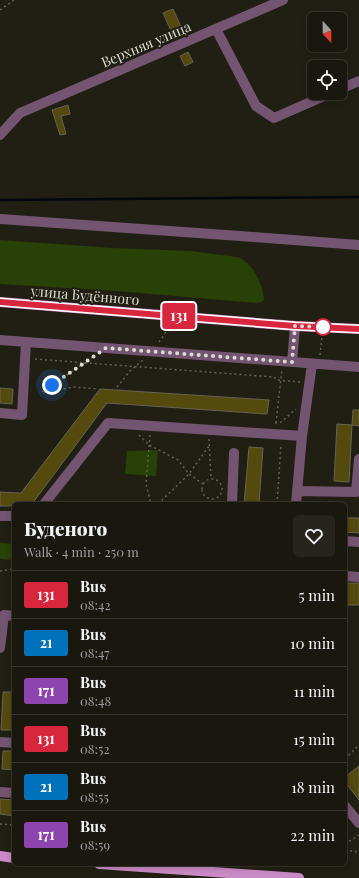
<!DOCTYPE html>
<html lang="en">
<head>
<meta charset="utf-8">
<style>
  body { margin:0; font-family:"Playfair Display",serif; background:#26241c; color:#f1f3f6; height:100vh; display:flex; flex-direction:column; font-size:15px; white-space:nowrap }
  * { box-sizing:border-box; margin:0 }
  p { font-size:13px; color:#9f9f9e }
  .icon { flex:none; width:22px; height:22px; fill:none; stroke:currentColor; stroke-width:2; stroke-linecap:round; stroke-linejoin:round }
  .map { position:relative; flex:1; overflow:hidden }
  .side { position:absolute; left:12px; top:502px; width:335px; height:364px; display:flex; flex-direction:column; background:#19170e; border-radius:6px; box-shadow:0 2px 6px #0003,0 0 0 1px #37362e }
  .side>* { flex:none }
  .badge { padding:0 8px; border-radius:3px; font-size:14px; line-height:26px }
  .needle { width:26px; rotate:159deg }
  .controls { position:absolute; left:307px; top:12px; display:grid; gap:8px }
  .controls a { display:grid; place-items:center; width:40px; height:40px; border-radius:6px; background:#19170e; box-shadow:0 2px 6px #0003,0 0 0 1px #37362e; font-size:20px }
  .you { position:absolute; width:20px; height:20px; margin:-10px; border:3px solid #fff; border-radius:50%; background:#1a73e8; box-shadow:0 0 0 6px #1a73e833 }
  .map>.badge { position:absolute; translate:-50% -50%; box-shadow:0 0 0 2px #fff }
  .round { display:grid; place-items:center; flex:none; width:42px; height:42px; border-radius:6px; background:#26241c }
  .headline { display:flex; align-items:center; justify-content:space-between; height:68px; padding:0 12px }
  h1 { font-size:19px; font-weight:800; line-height:30px }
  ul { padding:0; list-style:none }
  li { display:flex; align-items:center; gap:12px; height:48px; padding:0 12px; border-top:1px solid #37362e }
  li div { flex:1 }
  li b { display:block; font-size:15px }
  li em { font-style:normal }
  li .badge { min-width:44px; font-weight:700; text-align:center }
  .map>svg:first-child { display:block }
  .green { fill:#274106 }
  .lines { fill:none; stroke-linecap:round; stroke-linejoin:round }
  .stream { stroke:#00080f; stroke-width:2.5 }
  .building { fill:#554a0d; stroke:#666355 }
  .path { stroke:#646258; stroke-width:1.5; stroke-dasharray:2 3; stroke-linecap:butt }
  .minor { stroke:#745571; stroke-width:10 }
  .major { stroke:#ca8ac5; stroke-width:10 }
  .line-casing { stroke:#fff; stroke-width:9 }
  .line { stroke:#d7263d; stroke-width:6 }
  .walk { stroke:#dcdbd3; stroke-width:4; stroke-dasharray:0 7.2 }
  .stop-dot { fill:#fff; stroke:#d7263d; stroke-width:2 }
  .labels { text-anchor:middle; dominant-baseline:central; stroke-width:4; stroke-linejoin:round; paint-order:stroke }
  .street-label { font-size:14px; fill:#dcdbd3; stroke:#211f13 }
</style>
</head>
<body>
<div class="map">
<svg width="359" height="878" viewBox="0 0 359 878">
  <rect width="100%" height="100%" fill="#211f13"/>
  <!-- green -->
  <path class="green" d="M0 240 113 248 191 251 237 257C253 262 263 284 264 300L261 302 257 303 116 291 0 284Z
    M158 450 156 476 125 474 127 451Z
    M0 543 14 544V560L0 559Z"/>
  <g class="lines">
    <!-- stream -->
    <path class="stream" d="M0 200 359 197"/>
  </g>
  <!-- building -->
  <path class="building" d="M173 9 182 29 172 33 163 13Z
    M188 52 193 62 185 66 180 56Z
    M68 105 70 114 61 116 66 134 60 135 52 110Z
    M0 388 13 389 12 404 0 403Z
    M100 389 269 400 267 414 107 403 32 504H14V506H0V492L21 493Z
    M353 410H359V426L352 425Z
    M337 424 352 425 349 482 334 481Z
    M249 447 263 448 259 504H244Z
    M345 518H359V533L345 532Z
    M345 583H359V605H345Z
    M3 692H14V730H1Z
    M3 751H14V770L2 769Z
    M359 766V800L345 782V777Z
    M0 799 14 800V816L0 814Z"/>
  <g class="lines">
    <!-- path -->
    <path class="path" d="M0 10 14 0
      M159 342 172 324
      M320 355 322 337
      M35 359 274 377 277 380 301 382
      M117 387 130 371 143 360
      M42 392 93 357
      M44 392 74 387 98 389
      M275 423 281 422 296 409
      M276 423 282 369
      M139 435 149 445 178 460 189 474 203 484
      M150 435 146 484 151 504
      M209 439 211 479
      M202 489a10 10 0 1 1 20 0a10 10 0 1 1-20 0Z
      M158 504 189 474 209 446
      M277 504 281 444
      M0 571 14 569
      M345 759 359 745
      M0 824 14 825
      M345 844 359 835
      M345 850 359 852"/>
    <!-- minor -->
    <path class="minor" d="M216 29 256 106 274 118 331 93
      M340 89 359 81
      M0 135 20 113 283 0
      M0 219 240 236 359 245
      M0 340 359 367
      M292 362 295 326
      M0 413 22 415 26 342
      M297 491 356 492 359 459
      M44 504 108 423 302 436
      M232 504 234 453
      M296 504 302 436 312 364
      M0 516H14
      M345 541 359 542
      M345 576 359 577
      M0 648 4 615 14 616
      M0 742 14 743
      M0 792 14 793
      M345 806 359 823"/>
    <!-- major -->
    <path class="major" d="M0 302 295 326 359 329
      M0 856 14 858
      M99 864 299 878"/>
  </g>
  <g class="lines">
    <!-- line casing -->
    <g class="line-casing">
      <path id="line" d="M0 302 295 326 359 329"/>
    </g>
    <!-- line -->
    <use href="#line" class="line"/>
    <!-- walk -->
    <path class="walk" d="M52 385 106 348 292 362 295 326 323 327"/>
  </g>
  <!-- markers -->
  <circle class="stop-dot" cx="323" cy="327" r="8"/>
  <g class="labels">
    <!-- street labels -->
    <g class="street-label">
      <text transform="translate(146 44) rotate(-23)">Верхняя улица</text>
      <text transform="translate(85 295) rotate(5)">улица Будённого</text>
    </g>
  </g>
</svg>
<div class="controls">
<a><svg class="needle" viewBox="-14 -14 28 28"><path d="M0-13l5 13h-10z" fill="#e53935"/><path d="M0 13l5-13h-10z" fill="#9f9f9e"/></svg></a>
<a><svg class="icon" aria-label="locate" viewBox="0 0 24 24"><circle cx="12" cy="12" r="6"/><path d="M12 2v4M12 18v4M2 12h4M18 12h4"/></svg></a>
</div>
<div class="you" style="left:52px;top:385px"></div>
<b class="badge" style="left:179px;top:316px;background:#d7263d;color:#fff">131</b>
<section class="side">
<div class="headline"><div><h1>Буденого</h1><p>Walk · 4 min · 250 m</p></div><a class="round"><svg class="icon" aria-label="heart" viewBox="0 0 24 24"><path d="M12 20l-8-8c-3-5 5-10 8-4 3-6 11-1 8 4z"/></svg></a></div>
<ul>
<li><span class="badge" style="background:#d7263d;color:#fff">131</span><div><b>Bus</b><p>08:42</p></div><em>5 min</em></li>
<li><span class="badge" style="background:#0072bc;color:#fff">21</span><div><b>Bus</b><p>08:47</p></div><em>10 min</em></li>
<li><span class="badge" style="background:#8e44ad;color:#fff">171</span><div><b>Bus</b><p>08:48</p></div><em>11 min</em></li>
<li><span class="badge" style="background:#d7263d;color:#fff">131</span><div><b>Bus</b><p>08:52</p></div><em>15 min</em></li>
<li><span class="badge" style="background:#0072bc;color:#fff">21</span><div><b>Bus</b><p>08:55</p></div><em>18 min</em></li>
<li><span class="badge" style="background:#8e44ad;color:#fff">171</span><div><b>Bus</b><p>08:59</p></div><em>22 min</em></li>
</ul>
</section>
</div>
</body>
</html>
